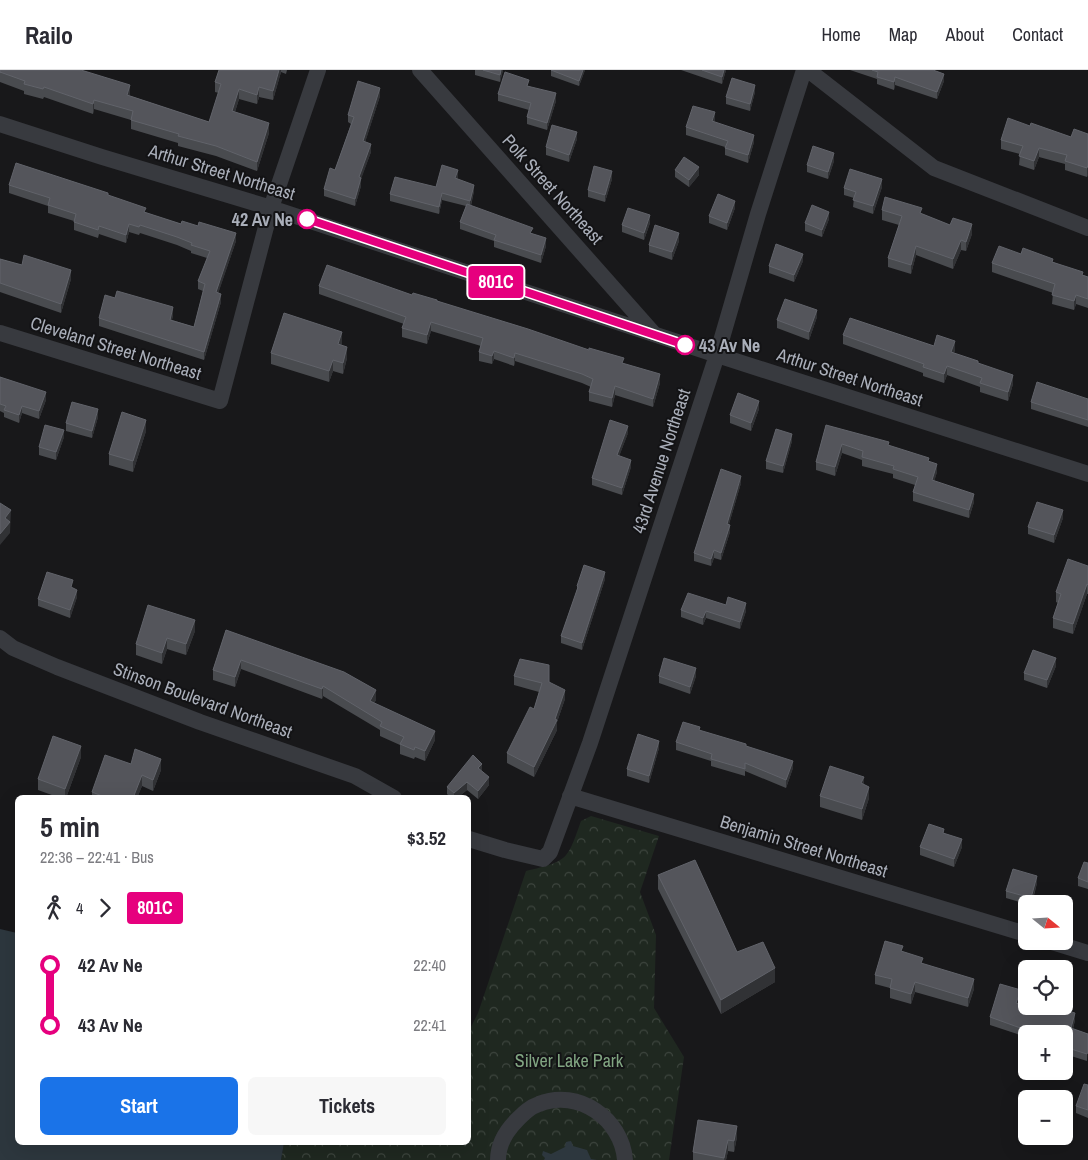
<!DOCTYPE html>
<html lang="en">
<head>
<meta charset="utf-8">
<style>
  body { margin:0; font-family:"Archivo Narrow",sans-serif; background:#f7f7f7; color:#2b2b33; height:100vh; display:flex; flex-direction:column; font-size:19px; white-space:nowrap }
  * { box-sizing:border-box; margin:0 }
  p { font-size:16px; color:#7c7c81 }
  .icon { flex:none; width:28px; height:28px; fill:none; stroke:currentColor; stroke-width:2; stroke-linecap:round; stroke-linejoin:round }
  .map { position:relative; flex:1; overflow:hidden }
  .side { position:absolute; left:15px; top:725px; width:456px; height:350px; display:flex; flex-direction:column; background:#fff; border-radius:8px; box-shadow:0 5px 20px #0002 }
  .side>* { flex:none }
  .badge { padding:0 10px; border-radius:4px; font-size:18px; line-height:32px }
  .needle { width:32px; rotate:108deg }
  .buttons { position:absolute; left:1018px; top:825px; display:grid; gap:10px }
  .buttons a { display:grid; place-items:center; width:55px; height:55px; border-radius:8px; background:#fff; box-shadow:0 5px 20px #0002; font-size:25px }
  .map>.badge { position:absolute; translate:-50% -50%; box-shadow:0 0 0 2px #fff }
  .legs { display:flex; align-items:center; gap:8px; height:55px; padding:0 25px; font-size:16px }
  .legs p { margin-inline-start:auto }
  .overview { display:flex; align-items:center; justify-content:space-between; height:85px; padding:0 25px }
  h1 { font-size:28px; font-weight:700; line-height:38px }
  .cta { display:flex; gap:10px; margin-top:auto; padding:10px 25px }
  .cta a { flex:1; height:58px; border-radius:8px; background:#1a73e8; color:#fff; font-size:20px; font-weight:700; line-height:58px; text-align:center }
  .cta a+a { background:#f7f7f7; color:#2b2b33 }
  ul { padding:0 25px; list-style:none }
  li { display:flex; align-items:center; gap:18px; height:60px; font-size:19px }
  li i { display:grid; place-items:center; width:8px; height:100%; margin:0 6px; background:currentColor }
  li i::after { content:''; width:12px; height:12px; margin:-6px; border:4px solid; border-radius:50%; background:#fff }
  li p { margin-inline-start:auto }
  li:first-child i { background:linear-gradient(#0000 50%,currentColor 0) }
  li:last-child i { background:linear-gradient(currentColor 50%,#0000 0) }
  header { display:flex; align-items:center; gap:30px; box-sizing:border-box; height:70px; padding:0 25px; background:#fff; border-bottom:1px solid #e1e1e2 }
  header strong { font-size:24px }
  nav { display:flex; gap:28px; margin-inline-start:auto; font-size:18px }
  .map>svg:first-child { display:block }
  .forest { fill:url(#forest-crowns) }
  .water { fill:#2d373e }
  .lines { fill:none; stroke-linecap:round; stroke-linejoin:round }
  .minor { stroke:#383a3f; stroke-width:16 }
  .wall { fill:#494b4f }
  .shaded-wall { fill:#313235 }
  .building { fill:#54555b; stroke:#61636a }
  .line-1-casing { stroke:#fff; stroke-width:11 }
  .line-1 { stroke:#e6007e; stroke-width:8 }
  .stop-1-dot { fill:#fff; stroke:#e6007e; stroke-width:2.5 }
  .labels { text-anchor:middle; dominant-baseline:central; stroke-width:4; stroke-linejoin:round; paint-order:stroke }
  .street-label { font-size:18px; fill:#aaafba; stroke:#131315 }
  .stop-label { font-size:18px; font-weight:bold; fill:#aaafba; stroke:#131315; text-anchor:end }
  .park-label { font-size:18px; fill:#81a582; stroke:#131315 }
</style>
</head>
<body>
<header>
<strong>Railo</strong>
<nav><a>Home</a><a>Map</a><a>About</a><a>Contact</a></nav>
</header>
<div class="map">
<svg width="1088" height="1090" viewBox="0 0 1088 1090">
  <defs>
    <pattern id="forest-crowns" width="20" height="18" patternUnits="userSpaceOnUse" patternTransform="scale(1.25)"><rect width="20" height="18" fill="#1f2820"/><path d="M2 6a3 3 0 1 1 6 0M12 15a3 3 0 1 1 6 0" fill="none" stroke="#3d453e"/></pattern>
  </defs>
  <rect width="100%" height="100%" fill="#18181a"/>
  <!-- forest -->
  <path class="forest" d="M591 746 659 766 640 822 656 865 654 938 684 987 669 1090H281L284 1073 469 1072V961L478 943 526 801C569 791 567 790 581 751Z"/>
  <!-- water -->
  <path class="water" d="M0 859 17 863 18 1072 284 1073 281 1090H0Z
    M571 1071 573 1076 587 1080 591 1089 597 1090H544L545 1088 542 1085 543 1081 551 1084 565 1077 566 1072Z"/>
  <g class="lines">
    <!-- minor -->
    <path class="minor" d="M420 0 654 264
      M808 0 934 98 1088 158
      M0 54 102 87 271 138 717 285 1088 404
      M0 263 220 331 271 138 318 0
      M0 568 13 578 57 597 200 652 355 706 394 728
      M570 726 1026 864
      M469 769 505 780 543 789 550 782 590 673 717 285 758 144 804 0
      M1049 871 1088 883
      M498 1090C498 1074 506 1061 517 1050 524 1043 530 1037 539 1034 578 1018 622 1049 625 1090"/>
  </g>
  <!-- wall -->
  <path class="wall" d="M0 0 130 26 209 52 219 23 215 22V12L219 0H287L286 4 281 2 273 30 259 27 257 34 239 29 235 42 269 63 257 101 216 86 178 76V73L131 59V50L94 39 93 44 44 27 43 29 24 24V21L0 12Z
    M475 0H503L500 12 475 5Z
    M551 0H585L579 16 551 6Z
    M681 0H726L722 14Z
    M850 0H933L944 11 937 29 895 15 894 20 877 14V9Z
    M529 16 556 31 547 60 527 54V47L529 40 498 31V24Z
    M755 22 750 41 726 34V27Z
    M380 26 365 72 371 82 361 108V116L355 136 324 126V119L335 100 351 54 348 52V45Z
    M715 49 714 52 754 72 748 93 725 85V77L686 65V57Z
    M1030 56 1071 67 1088 64V104L1087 107 1065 100V94L1039 87 1034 100 1019 95 1020 84 1001 79V70Z
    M577 69 569 92 546 85V77Z
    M834 91 828 109 807 102V95Z
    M675 100 699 105 689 117 675 107Z
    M458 107 457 109 474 121 471 136 533 164 546 176 541 193 494 177V171L460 159V152L466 136 442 130 439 144 390 131V124L436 117Z
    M612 109 605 132 588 127V120Z
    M9 115 108 126 146 143 236 171 218 223 221 232 204 290 99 256V248L173 245 172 250 194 257 203 221 198 219V211L207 188 191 183V181L177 175 140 163 139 165 129 162 126 173 99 164 98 168 74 160V151L48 143V136L9 123Z
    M882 117 873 144 853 137 854 128 844 125V118Z
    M735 138 727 160 709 153V146Z
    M882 140 922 144 972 164 966 181 961 180 953 199 916 185 911 204 888 197V188L899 155 882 150Z
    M829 149 822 167 805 161V153Z
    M650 153 644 170 622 162V155Z
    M679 171 672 190 649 182V175Z
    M1021 184 1053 192 1088 207V238L1076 234 1074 240 1052 234 1053 223 992 202V193Z
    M0 189 71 209 61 243 0 222Z
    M803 191 794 212 769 203V196Z
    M319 216 437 231 624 294 660 313 653 337 615 325 612 337 589 331V322L591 317 582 313 515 291 514 296 494 289 492 294 479 291V282L481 276 431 261 427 274 402 267V258L404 254 319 224Z
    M817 247 809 270 777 258V250Z
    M843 265 934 276 955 280 954 283 978 293 1013 314 1008 331 980 322V317L947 305 944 313 923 306V303L843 274Z
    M342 273 341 275 347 288 343 304 333 301 329 312 271 294V283Z
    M0 307 46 330 39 349 22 343 19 353 4 347V343L0 341Z
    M1088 329V357L1031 339V332Z
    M759 339 751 361 730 353V345Z
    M98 347 92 368 66 361V353Z
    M826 355 889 376 929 392 937 402 934 411 974 432 969 448 913 431V422L915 415 893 408V404L862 396V390L842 383 835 406 816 400V392Z
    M146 361 133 402 109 395V384Z
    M628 363 619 386 631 397 622 425 592 415V408Z
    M64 367 56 390 39 385V377Z
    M792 371 783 403 766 399V391Z
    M741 413 729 454 730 462 721 490 714 488 711 496 694 491V483Z
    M1063 448 1054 473 1028 464V457Z
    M1088 496V524H1087L1073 564 1053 558V548L1058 533 1056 532V522Z
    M605 509 582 580 561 573V566L577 520V516Z
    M73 518 77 527 70 548 38 536V529Z
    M726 535 746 541 740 559 706 548 703 555 681 547V540Z
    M226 560 376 630 374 633 435 670 425 691 415 687 414 689 400 684V675L380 666V660L323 626 322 629 241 599 235 617 213 610V600Z
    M195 561 186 585 167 579 162 594 136 585V574Z
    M1056 596 1047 618 1024 610V603Z
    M514 606 549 612 565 629 557 652V660L534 707 507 693V683L534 639 539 622 514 615Z
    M659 606H696L690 624 659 613Z
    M700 661 746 677 793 698 786 718 745 701V706L711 696V691L676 680V672Z
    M659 678 649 713 627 706V699Z
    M81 687 66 728H60L38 720V709Z
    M131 694 161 700 153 721 142 716 137 728H92V722Z
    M482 701 489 715 478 729 467 720 457 728H451L447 724V717Z
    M864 715 869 728 862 750 820 737V726Z
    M944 763 962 777 954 797 920 785V777Z
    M1088 793V819L1078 816V808Z
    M658 805 737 882 775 912 721 944 658 819Z
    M1037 813 1032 834H1026L1006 828V821Z
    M903 882 923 894 974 919 968 937 915 922 911 934 890 928V918L875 914V905Z
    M1021 928 1018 934 1039 941 1075 950 1073 959 1088 964 1087 991 1071 986V983L1064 981V964H1026V967L990 955V947Z
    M1088 1015V1048L1076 1043V1036Z
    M698 1050 737 1067 734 1082 728 1081 726 1090H693V1082Z"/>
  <!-- shaded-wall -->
  <path class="shaded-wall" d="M279 0H281V2L273 30V21Z
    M501 0H503L500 12V5Z
    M583 0H585L579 16V11Z
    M724 0H726L722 14V7Z
    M944 4V11L937 29V22Z
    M895 7V15L894 20V12Z
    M130 15V25L127 35V25Z
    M755 15V22L750 41V34Z
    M259 17V27L257 34V25Z
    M380 18V26L363 79V71Z
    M239 19V29L232 51V41Z
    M556 23V31L547 60V53Z
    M94 30V39L93 44V34Z
    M715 42V49L712 58V51Z
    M269 53V63L257 101V92Z
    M577 62V69L569 92V85Z
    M754 65V72L748 93V85Z
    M371 74V82L359 115V107Z
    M1039 78V87L1034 100V91Z
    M834 83V91L828 109V102Z
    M1088 95V104L1087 107V98Z
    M699 97V105L689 117V110Z
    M458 100V107L455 115V108Z
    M612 101V109L605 132V125Z
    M361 108V116L355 136V129Z
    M882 109V117L873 144V136Z
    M474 115V121L470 138V131Z
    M442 123V130L439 144V137Z
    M735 131V138L727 160V153Z
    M829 142V149L822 167V160Z
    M650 145V153L644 170V163Z
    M129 154V162L126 173V165Z
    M972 154V164L966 181V172Z
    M236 163V171L216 230V222Z
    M679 163V171L672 190V182Z
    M546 168V176L541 193V185Z
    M961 170V180L953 199V189Z
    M916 176V185L911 204V195Z
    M803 184V191L794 212V205Z
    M71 200V209L61 243V234Z
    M221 224V232L204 290V282Z
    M1076 225V234L1074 240V231Z
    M173 237V245L170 258V250Z
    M817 240V247L809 270V262Z
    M431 252V261L427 274V265Z
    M342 262V273L338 285V274Z
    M955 271V280L951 291V282Z
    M347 277V288L343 304V293Z
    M494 281V289L492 294V286Z
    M515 283V291L514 296V288Z
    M333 290V301L329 312V301Z
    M947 296V305L944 313V304Z
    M660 304V313L653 337V329Z
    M1013 305V314L1008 331V322Z
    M615 316V325L612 337V328Z
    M46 322V330L39 349V341Z
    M759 331V339L751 361V353Z
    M22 336V343L19 353V345Z
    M98 339V347L92 368V361Z
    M146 350V361L133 402V391Z
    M628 356V363L617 392V385Z
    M64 360V367L56 390V382Z
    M792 364V371L783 403V396Z
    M842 374V383L835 406V397Z
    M631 390V397L622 425V418Z
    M937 394V402L932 419V410Z
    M741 406V413L727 461V454Z
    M974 424V432L969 448V440Z
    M11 440 10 463 0 475V464L5 448Z
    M1063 440V448L1054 473V465Z
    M730 455V462L721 490V483Z
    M714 480V488L711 496V489Z
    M605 502V509L582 580V573Z
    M1087 514V524L1073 564V554Z
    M77 520V527L70 548V540Z
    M746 533V541L740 559V552Z
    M706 541V548L703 555V548Z
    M195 550V561L186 585V574Z
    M167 568V579L162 594V583Z
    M1056 588V596L1047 618V610Z
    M241 590V599L235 617V607Z
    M696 598V606L690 624V617Z
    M323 616V626L322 629V619Z
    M376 620V630L370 641V631Z
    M565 620V629L557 652V660L534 707V697L555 649Z
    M435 661V670L425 691V681Z
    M659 671V678L649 713V706Z
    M81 676V687L66 728H65V719Z
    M161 689V700L153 721V710Z
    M793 691V698L786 718V710Z
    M482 694V701L478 706V698Z
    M142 705V716L137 728H133Z
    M489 707V715L478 729V721Z
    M864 707V718L861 713Z
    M467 712V720L457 728H454V723Z
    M869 717V728L862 750V739Z
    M962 769V777L954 797V789Z
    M1037 806V813L1031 834V828Z
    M775 898V912L721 944V930Z
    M974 909V919L968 937V928Z
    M915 912V922L911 934V924Z
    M1021 920V928L1016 940V933Z
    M1075 943V950L1071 966V958Z
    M737 1056V1067L734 1082V1071Z
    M728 1070V1081L726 1090H724Z"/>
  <!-- building -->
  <path class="building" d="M0 0H81L130 15 127 25 209 52 221 14 215 12 219 0H279L273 21 259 17 257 25 239 19 232 41 269 53 257 92 216 76 178 66 179 64 131 50 133 41 94 30 93 34 44 17 43 19 24 14 25 11 0 2V3Z
    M483 0H501L500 5Z
    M551 0H583L579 11Z
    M702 0H724L722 7Z
    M872 0H933L944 4 937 22 895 7 894 12 877 7 878 2Z
    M505 2 529 10 527 16 556 23 547 53 527 47 531 33 498 24Z
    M732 8 755 15 750 34 726 27Z
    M358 11 380 18 363 71 371 74 359 107 361 108 355 129 324 119 330 98 335 100 354 47 348 45Z
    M693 36 715 42 712 51 754 65 748 85 725 78 728 71 686 57Z
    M1008 48 1030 56 1031 53 1071 67 1074 59 1088 64V95L1087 98 1065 91 1067 85 1039 78 1034 91 1019 86 1023 76 1001 70Z
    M552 55 577 62 569 85 546 77Z
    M813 76 834 83 828 102 807 95Z
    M684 87 699 97 689 110 675 100Z
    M16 93 108 123V125L146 138 144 142 181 154 182 151 198 156 199 152 236 163 216 222 221 224 204 282 99 248 105 225 115 228 117 221 173 237 170 250 194 257 205 214 198 211 210 181 191 175 192 173 177 167 140 155 139 157 129 154 126 165 99 156 98 160 74 152 76 144 48 135 50 128 9 115Z
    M442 95 458 100 455 108 474 115 470 131 442 123 439 137 390 124 395 107 436 117Z
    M594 96 612 101 605 125 588 120Z
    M850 99 882 109 873 136 853 130 856 122 844 118Z
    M718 124 735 131 727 153 709 146Z
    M885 127 922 138 920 143 950 155 953 148 972 154 966 172 961 170 953 189 916 176 911 195 888 188 902 146 882 140Z
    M467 134 533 158 530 163 546 168 541 185 494 170 496 165 460 152Z
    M812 135 829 142 822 160 805 153Z
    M628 138 650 145 644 163 622 155Z
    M655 155 679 163 672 182 649 175Z
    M776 174 803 184 794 205 769 196Z
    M999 176 1021 184 1023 178 1053 189 1052 192 1083 202 1082 205 1088 207V229L1076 225 1074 231 1052 225 1055 214 992 193Z
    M24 185 71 200 61 234 0 213V189L22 195Z
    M327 195 412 225 413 223 437 230V231L528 259 589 280V278L624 288 622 293 660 304 653 329 615 316 612 328 589 322 593 309 582 304 515 283 514 288 494 281 492 286 479 282 483 268 431 252 427 265 402 258 406 247 319 216Z
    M785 229 817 240 809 262 777 250Z
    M284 243 342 262 338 274 347 277 343 293 333 290 329 301 271 283Z
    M850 248 934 276 937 265 955 271 951 282 978 291V293L1013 305 1008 322 980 313 982 308 947 296 944 304 923 297 924 294 843 265Z
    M0 307 46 322 39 341 22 336 19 345 4 340 6 336 0 334Z
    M1037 312 1088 329V350L1031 332Z
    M738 323 759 331 751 353 730 345Z
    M72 332 98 339 92 361 66 353Z
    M122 342 146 350 133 391 109 384Z
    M610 350 628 356 617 385 631 390 622 418 592 408Z
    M45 355 64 360 56 382 39 377Z
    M826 355 889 372 888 375 929 388 928 391 937 394 932 410 974 424 969 440 913 422 918 407 893 399 894 396 862 387 863 381 842 374 835 397 816 392Z
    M776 359 792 364 783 396 766 391Z
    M721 399 741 406 727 454 730 455 721 483 714 480 711 489 694 483Z
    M1037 432 1063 440 1054 465 1028 457Z
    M0 433 11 440 5 448 10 452 0 464Z
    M1068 489 1088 496V515L1087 514 1073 554 1053 548 1061 524 1056 522Z
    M584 495 605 502 582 573 561 566 578 517 577 516Z
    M47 502 73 510 71 517 77 520 70 540 38 529Z
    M688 523 726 535 728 527 746 533 740 552 706 541 703 548 681 540Z
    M148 535 195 550 186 574 167 568 162 583 136 574Z
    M226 560 344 602 376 620 370 631 435 661 425 681 415 677 414 680 400 674 404 667 380 656 382 652 323 616 322 619 241 590 235 607 213 600Z
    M1033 580 1056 588 1047 610 1024 603Z
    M664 588 696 598 690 617 659 606Z
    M520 589 549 595V612L565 620 555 649 557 650 534 697 507 683 530 637 534 639 542 613 514 606Z
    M683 652 700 657 699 660 746 674V676L793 691 786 710 745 693V699L711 689 712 684 676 672Z
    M638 664 659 671 649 706 627 699Z
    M53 666 81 676 65 719 38 709Z
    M135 679 161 689 153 710 142 705 133 728H107L92 722 105 685 131 694Z
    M473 685 482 694 478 698 489 707 478 721 467 712 454 723 447 717Z
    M830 696 864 707 861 713 869 717 862 739 820 726Z
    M929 754 944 759 943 763 962 769 954 789 920 777Z
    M695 790 737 882 763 872 775 898 721 930 658 805Z
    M1084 792 1088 793V812L1078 808Z
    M1013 799 1037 806 1031 828 1006 821Z
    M885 871 903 876 901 881 923 888 921 893 974 909 968 928 915 912 911 924 890 918 892 909 875 905Z
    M1000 914 1021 920 1016 933 1039 941 1040 936H1052L1075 943 1071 958 1088 964V982L1087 984 1071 979V976L1064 973V964H1037L990 947Z
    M1084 1014 1088 1015V1040L1076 1036Z
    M698 1050 737 1056 734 1071 728 1070 724 1088 693 1082Z"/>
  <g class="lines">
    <!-- line-1 casing -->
    <g class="line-1-casing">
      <path id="line-1" d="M307 149 685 275"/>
    </g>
    <!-- line-1 -->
    <use href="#line-1" class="line-1"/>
  </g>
  <!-- markers -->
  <g class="stop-1-dot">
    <circle cx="307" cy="149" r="9"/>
    <circle cx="685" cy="275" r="9"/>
  </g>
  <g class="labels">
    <!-- street labels -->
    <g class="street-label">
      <text transform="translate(222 102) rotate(17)">Arthur Street Northeast</text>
      <text transform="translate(553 119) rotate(48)">Polk Street Northeast</text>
      <text transform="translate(116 278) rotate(17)">Cleveland Street Northeast</text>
      <text transform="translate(850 307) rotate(18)">Arthur Street Northeast</text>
      <text transform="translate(661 391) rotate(-72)">43rd Avenue Northeast</text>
      <text transform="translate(203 630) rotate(20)">Stinson Boulevard Northeast</text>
      <text transform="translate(804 776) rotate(17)">Benjamin Street Northeast</text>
    </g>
    <!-- stop labels -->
    <g class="stop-label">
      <text x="293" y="149">42 Av Ne</text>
      <text x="699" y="275" text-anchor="start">43 Av Ne</text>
    </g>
    <!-- park labels -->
    <g class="park-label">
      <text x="569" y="990">Silver Lake Park</text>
    </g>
  </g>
</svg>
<div class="buttons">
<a><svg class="needle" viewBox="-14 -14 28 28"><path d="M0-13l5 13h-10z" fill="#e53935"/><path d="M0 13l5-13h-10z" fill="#7c7c81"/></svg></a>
<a><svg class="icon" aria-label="locate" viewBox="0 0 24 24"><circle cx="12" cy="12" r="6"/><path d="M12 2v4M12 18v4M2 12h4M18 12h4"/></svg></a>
<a>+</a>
<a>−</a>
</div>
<b class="badge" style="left:496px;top:212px;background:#e6007e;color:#fff">801C</b>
<section class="side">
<div class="overview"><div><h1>5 min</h1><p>22:36 – 22:41 · Bus</p></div><b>$3.52</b></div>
<div class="legs"><svg class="icon" aria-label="walk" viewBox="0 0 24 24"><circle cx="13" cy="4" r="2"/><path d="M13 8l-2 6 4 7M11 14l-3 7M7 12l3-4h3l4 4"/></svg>4<svg class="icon" aria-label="forward" viewBox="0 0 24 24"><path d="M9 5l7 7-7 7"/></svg><b class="badge" style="background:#e6007e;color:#fff">801C</b></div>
<ul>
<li><i style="color:#e6007e"></i><b>42 Av Ne</b><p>22:40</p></li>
<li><i style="color:#e6007e"></i><b>43 Av Ne</b><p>22:41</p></li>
</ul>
<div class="cta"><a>Start</a><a>Tickets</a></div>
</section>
</div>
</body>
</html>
